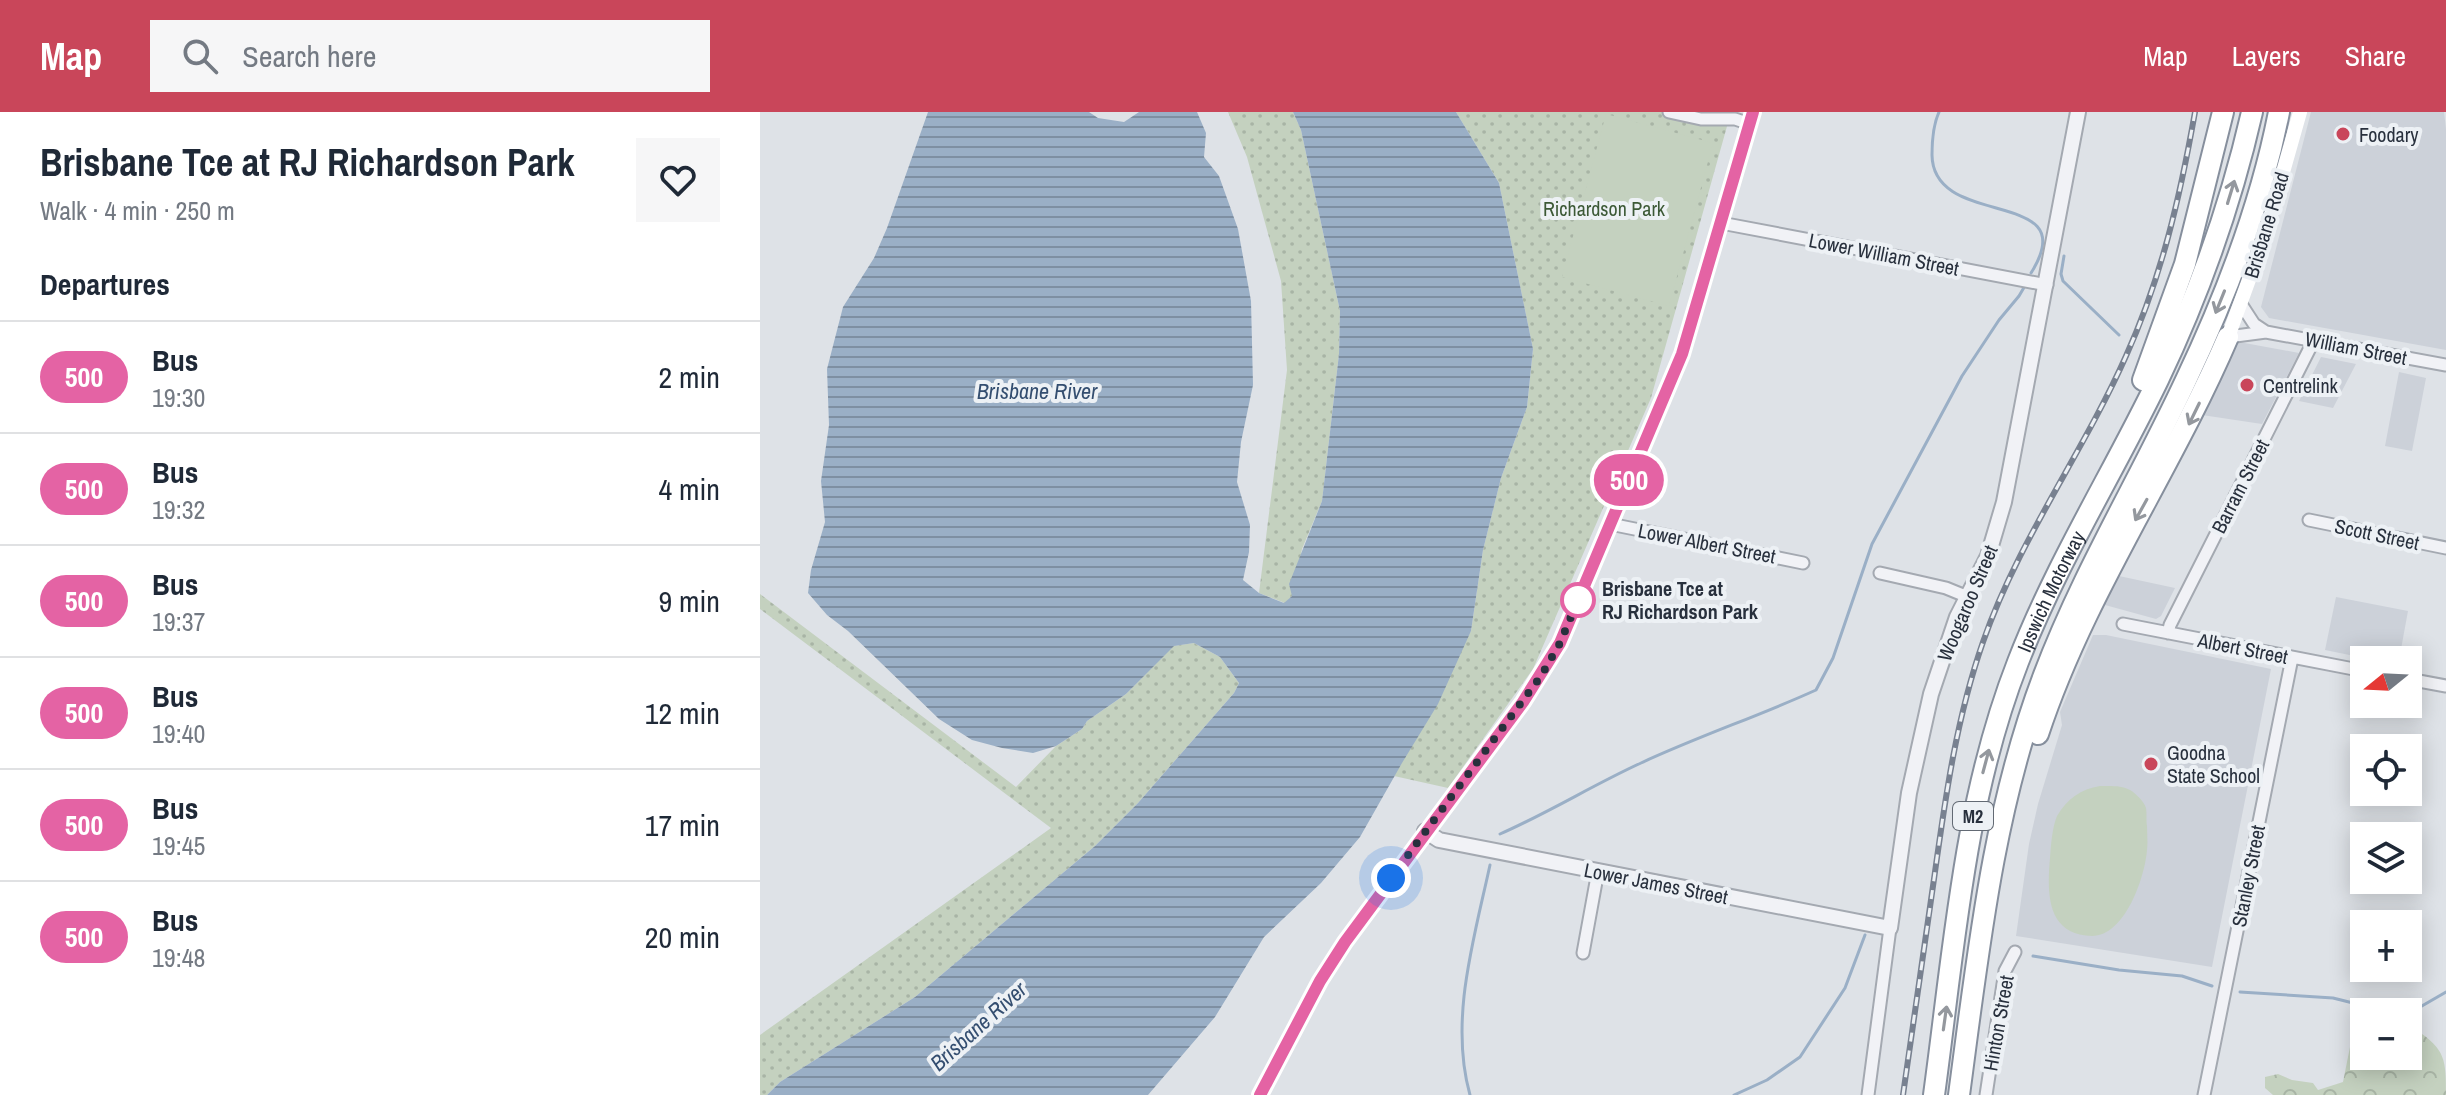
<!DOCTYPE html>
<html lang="en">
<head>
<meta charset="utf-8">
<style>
  body { margin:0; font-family:"Archivo Narrow",sans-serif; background:#f6f6f7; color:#1f2937; height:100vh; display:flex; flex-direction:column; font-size:30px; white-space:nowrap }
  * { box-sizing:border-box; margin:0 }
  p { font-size:26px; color:#747a83 }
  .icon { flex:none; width:44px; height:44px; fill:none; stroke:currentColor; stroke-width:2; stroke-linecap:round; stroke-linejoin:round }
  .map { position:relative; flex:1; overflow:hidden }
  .panel { display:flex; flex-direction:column; background:#fff; width:760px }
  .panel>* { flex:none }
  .badge { padding:0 16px; border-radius:26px; font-size:28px; line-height:52px }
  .needle { width:52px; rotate:252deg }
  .fabs { position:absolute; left:1590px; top:534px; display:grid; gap:16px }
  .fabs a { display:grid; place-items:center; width:72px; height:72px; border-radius:0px; background:#fff; box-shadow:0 4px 20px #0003; font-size:40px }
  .you { position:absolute; width:40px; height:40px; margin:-20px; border:6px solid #fff; border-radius:50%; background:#1a73e8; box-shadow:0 0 0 12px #1a73e833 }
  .map>.badge { position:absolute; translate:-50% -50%; box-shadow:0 0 0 4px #fff }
  h2 { padding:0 40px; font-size:30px; line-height:72px }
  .round { display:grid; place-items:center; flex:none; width:84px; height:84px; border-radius:0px; background:#f6f6f7 }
  .head { display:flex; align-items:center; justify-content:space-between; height:136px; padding:0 40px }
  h1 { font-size:38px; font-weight:700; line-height:60px }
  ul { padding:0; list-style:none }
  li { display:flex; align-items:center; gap:24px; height:112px; padding:0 40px; border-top:2px solid #e0e1e3 }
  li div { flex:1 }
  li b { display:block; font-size:30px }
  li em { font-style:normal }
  li .badge { min-width:88px; font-weight:700; text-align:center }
  header { display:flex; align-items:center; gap:48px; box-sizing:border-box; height:112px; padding:0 40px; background:#c9465a; color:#fff }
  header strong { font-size:38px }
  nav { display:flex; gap:44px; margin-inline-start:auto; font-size:28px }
  .search { width:560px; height:72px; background:#f6f6f7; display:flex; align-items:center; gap:20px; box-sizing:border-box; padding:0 28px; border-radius:0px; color:#747a83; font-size:30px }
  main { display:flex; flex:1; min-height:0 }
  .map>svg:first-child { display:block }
  .built { fill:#ccd1d9 }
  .forest { fill:url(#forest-crowns) }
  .park { fill:url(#park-dots) }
  .pitch { fill:#c4d1bf }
  .water { fill:url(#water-rules) }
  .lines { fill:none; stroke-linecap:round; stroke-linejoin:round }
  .stream { stroke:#9aafc6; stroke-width:3 }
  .minor-casing { stroke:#a4a9b1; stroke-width:15 }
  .tertiary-casing { stroke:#a4a9b1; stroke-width:18 }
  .motorway-casing { stroke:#868f9d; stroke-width:24 }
  .minor { stroke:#f1f2f6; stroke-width:11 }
  .tertiary { stroke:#f1f2f6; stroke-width:14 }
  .secondary { stroke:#fff; stroke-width:14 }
  .motorway { stroke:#fff; stroke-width:20 }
  .rail-casing { stroke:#788190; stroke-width:6 }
  .rail { stroke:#edf1f5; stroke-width:3; stroke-dasharray:9; stroke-linecap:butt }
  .oneway { stroke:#94989e }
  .line-casing { stroke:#fff; stroke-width:18 }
  .line { stroke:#e463a4; stroke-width:12 }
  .walk { stroke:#28303d; stroke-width:8; stroke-dasharray:0 14.4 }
  .poi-dot { fill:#c9465a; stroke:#edf1f5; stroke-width:3 }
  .stop-dot { fill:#fff; stroke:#e463a4; stroke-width:4 }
  .labels { text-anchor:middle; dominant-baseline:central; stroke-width:8; stroke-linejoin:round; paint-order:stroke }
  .shield { fill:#edf1f5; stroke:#636a74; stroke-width:2 }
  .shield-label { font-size:18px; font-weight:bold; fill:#28303d }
  .poi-label { font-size:20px; fill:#28303d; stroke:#edf1f5; text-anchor:start }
  .park-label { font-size:20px; fill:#3c5936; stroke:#edf1f5 }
  .street-label { font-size:20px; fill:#28303d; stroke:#edf1f5 }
  .stop-label { font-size:20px; font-weight:bold; fill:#28303d; stroke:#edf1f5; text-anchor:start }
  .water-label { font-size:22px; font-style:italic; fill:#344e70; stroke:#edf1f5 }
</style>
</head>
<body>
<header>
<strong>Map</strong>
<div class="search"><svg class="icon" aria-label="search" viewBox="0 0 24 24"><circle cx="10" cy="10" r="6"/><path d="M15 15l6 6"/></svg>Search here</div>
<nav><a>Map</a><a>Layers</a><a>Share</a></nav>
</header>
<main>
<section class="panel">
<div class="head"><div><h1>Brisbane Tce at RJ Richardson Park</h1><p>Walk · 4 min · 250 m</p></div><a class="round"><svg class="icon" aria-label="heart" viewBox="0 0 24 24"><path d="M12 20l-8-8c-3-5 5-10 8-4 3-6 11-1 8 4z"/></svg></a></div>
<h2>Departures</h2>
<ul>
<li><span class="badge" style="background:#e463a4;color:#fff">500</span><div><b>Bus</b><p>19:30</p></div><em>2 min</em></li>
<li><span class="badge" style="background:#e463a4;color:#fff">500</span><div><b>Bus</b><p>19:32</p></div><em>4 min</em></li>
<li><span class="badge" style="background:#e463a4;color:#fff">500</span><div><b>Bus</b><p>19:37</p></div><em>9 min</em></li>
<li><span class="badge" style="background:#e463a4;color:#fff">500</span><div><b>Bus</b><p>19:40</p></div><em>12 min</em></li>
<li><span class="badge" style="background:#e463a4;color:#fff">500</span><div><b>Bus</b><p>19:45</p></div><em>17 min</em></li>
<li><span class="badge" style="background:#e463a4;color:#fff">500</span><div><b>Bus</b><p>19:48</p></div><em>20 min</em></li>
</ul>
</section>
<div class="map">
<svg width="1686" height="983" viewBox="0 0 1686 983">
  <defs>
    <pattern id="forest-crowns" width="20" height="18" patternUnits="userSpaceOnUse" patternTransform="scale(2)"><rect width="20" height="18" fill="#c4d1bf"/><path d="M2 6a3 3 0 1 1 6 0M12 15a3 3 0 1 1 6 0" fill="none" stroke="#a8b4a5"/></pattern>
    <pattern id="park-dots" width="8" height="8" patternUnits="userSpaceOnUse" patternTransform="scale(2)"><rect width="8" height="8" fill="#c4d1bf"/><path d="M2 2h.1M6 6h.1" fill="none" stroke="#a8b4a5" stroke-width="1.8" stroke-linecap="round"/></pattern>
    <pattern id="water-rules" width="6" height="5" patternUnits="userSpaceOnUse" patternTransform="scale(2)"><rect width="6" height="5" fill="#9aafc6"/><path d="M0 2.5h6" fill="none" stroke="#7e8fa2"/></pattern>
  </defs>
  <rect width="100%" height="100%" fill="#dee2e7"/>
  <!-- built -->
  <path class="built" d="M1551 0H1684L1686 17V238L1509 206 1501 195Z
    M1479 230 1539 241 1502 312 1442 303Z
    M1561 245 1596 252 1573 296 1539 289Z
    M1639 260 1666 266 1652 339 1625 334Z
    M1359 464 1415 476 1401 504 1396 507 1345 493Z
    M1576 485 1648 499 1639 548H1614L1565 538Z
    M1333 523H1346L1511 557 1452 855 1256 824 1269 732 1278 692 1302 613 1300 600Z"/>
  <!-- forest -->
  <path class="forest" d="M1603 912 1604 944H1648V920L1656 918C1686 937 1686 949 1686 983H1513L1505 976V965L1518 962 1532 968 1553 971 1558 978 1583 970 1593 920Z"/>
  <!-- park -->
  <path class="park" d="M468 0H533L541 18 580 199 579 242 562 389 542 437 532 484 525 491 499 481 527 258 521 169 487 45Z
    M696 0H971L891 286 773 557 688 676 634 664 711 519 723 438 741 366 767 295 773 237 739 71Z
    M0 482 256 675 296 634 322 617 327 609 366 582 413 534 434 531 460 545 479 571 474 581 378 691 335 734 155 885 20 970 7 983H0V923L291 716 0 497Z"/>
  <!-- pitch -->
  <path class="pitch" d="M846 2 953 31 909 194 802 165Z
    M1340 674C1349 674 1362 673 1370 678 1375 681 1384 689 1386 696 1387 701 1386 709 1387 714 1387 722 1388 730 1387 738 1385 765 1365 824 1332 824 1286 823 1287 780 1290 746 1291 733 1292 716 1297 704 1307 687 1321 677 1340 674Z"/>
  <!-- water -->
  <path class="water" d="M168 0H329L338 6 364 10 379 0H437L446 21 444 45 459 64 478 117 491 189 493 273 481 330 477 370 490 413 489 440 483 468 499 481 524 491 532 484 529 472 562 389 579 242 580 199 541 18 533 0H696L739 71 773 237 767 295 741 366 723 438 711 519 678 592 642 651 600 725 561 771 504 825 455 905 388 983H7L20 970 155 885 335 734 378 691 474 581 479 571 460 545 434 531 414 534 366 582 327 609 322 617 296 634 273 641 242 636 212 628 179 607 88 519 67 503 48 481 51 458 65 410 61 369 69 313 67 257 83 195 114 146 127 116Z"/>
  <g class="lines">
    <!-- stream -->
    <path class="stream" d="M1179 0C1173 13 1172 28 1172 43 1173 119 1326 74 1271 161
      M1304 144 1301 162 1303 169 1359 223
      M740 722C788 701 833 673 881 651 939 624 999 604 1056 578L1073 546 1112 432 1202 264 1239 208 1259 184 1266 172
      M1273 844 1359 858 1422 864 1452 874
      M1480 880 1573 886 1597 892 1605 900
      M1648 902 1686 880
      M710 983C689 908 714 827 730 753
      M974 983 1007 968 1040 945 1085 876 1105 823"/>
    <!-- minor casing -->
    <g class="minor-casing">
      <path id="minor" d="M909 0 941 7H975L990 12
        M961 111 1287 173
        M1481 192 1494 212 1506 220
        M1468 225 1506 220 1686 253
        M1549 408 1686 436
        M850 412 1043 451
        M1120 461 1186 476 1208 485
        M1363 512 1604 559
        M1408 521 1410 513 1554 228
        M1648 567 1686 574
        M823 841 838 759
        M1108 983 1130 816
        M1226 983 1245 859 1255 840
        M1444 983 1532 546"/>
    </g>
    <!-- tertiary casing -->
    <g class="tertiary-casing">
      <path id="tertiary" d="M665 719 679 728 1130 816 1149 681 1171 582 1197 505 1228 444 1244 390 1318 0"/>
    </g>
    <!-- motorway casing -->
    <g class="motorway-casing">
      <g id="motorway">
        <path d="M1383 268 1425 152 1463 0"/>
        <path d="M1278 622C1324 482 1410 360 1468 225"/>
        <path id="s1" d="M1174 983C1194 837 1204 688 1258 550 1296 452 1352 363 1398 268 1439 182 1471 92 1492 0"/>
        <path d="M1199 983C1218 842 1233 697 1284 563 1323 460 1380 367 1426 268 1466 184 1501 92 1519 0"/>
      </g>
    </g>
    <!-- minor -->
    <use href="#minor" class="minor"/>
    <!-- tertiary -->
    <use href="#tertiary" class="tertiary"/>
    <!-- secondary -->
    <path class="secondary" d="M1468 225 1505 124 1540 0
      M500 983 560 869 585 830 763 590 800 531 922 242 993 0"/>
    <!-- motorway -->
    <use href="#motorway" class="motorway"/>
    <!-- rail casing -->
    <g class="rail-casing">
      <path id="rail" d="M1143 983C1153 911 1164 839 1174 767 1185 688 1196 607 1223 530 1258 429 1323 341 1366 244 1402 164 1420 85 1435 0"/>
    </g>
    <!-- rail -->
    <use href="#rail" class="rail"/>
  </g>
  <!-- one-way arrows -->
  <defs><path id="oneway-shaft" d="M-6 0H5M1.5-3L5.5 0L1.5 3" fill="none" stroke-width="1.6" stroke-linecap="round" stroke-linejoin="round" transform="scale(2)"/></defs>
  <g class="oneway">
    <use href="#oneway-shaft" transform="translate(1471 80) rotate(-73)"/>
    <use href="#oneway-shaft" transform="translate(1460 190) rotate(112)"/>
    <use href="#oneway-shaft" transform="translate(1434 302) rotate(116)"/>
    <use href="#oneway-shaft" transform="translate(1381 398) rotate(119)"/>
    <use href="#oneway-shaft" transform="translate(1226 649) rotate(-75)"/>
    <use href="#oneway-shaft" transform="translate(1185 906) rotate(-82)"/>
  </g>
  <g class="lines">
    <!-- line casing -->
    <g class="line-casing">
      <path id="line" d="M500 983 560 869 585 830 763 590 800 531 922 242 993 0"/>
    </g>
    <!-- line -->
    <use href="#line" class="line"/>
    <!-- walk -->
    <path class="walk" d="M631 766 781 564 800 531 818 488"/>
  </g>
  <!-- markers -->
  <g class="poi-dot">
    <circle cx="1583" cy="22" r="8"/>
    <circle cx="1487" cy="273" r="8"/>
    <circle cx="1391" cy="652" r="8"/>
  </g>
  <circle class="stop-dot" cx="818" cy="488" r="16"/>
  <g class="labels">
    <!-- shield labels -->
    <rect class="shield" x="1193" y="690" width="40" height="28" rx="6"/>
    <g class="shield-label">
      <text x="1213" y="704">M2</text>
    </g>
    <!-- poi labels -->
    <g class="poi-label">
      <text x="1599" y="22">Foodary</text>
      <text x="1503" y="273">Centrelink</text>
      <text x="1407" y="640">Goodna<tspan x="1407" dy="23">State School</tspan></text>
    </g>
    <!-- park labels -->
    <g class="park-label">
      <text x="844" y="96">Richardson Park</text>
    </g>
    <!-- street labels -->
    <g class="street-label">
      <text transform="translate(1506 113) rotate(-73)">Brisbane Road</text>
      <text transform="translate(1124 142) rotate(11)">Lower William Street</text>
      <text transform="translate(1596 236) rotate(11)">William Street</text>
      <text transform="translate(1480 374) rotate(-63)">Barram Street</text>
      <text transform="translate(1617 422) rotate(12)">Scott Street</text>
      <text transform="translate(947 431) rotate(11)">Lower Albert Street</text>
      <text stroke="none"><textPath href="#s1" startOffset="520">Ipswich Motorway</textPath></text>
      <text transform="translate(1207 491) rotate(-67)">Woogaroo Street</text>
      <text transform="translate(1483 536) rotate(11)">Albert Street</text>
      <text transform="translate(1488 764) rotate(-79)">Stanley Street</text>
      <text transform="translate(896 771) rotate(11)">Lower James Street</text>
      <text transform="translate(1238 911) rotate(-80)">Hinton Street</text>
    </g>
    <!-- stop labels -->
    <g class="stop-label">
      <text x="842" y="476">Brisbane Tce at<tspan x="842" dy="23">RJ Richardson Park</tspan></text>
    </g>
    <!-- water labels -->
    <g class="water-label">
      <text x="277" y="279">Brisbane River</text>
      <text transform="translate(218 914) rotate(-42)">Brisbane River</text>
    </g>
  </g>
</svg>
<div class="fabs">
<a><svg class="needle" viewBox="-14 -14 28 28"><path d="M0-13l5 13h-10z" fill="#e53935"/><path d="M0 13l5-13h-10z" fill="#747a83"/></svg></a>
<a><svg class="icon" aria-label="locate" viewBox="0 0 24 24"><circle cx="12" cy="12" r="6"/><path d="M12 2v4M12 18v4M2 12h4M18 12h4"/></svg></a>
<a><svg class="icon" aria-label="layers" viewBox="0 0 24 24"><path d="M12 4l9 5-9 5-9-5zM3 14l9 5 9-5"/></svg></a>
<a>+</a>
<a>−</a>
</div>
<div class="you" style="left:631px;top:766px"></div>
<b class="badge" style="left:869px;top:368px;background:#e463a4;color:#fff">500</b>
</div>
</main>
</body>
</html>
